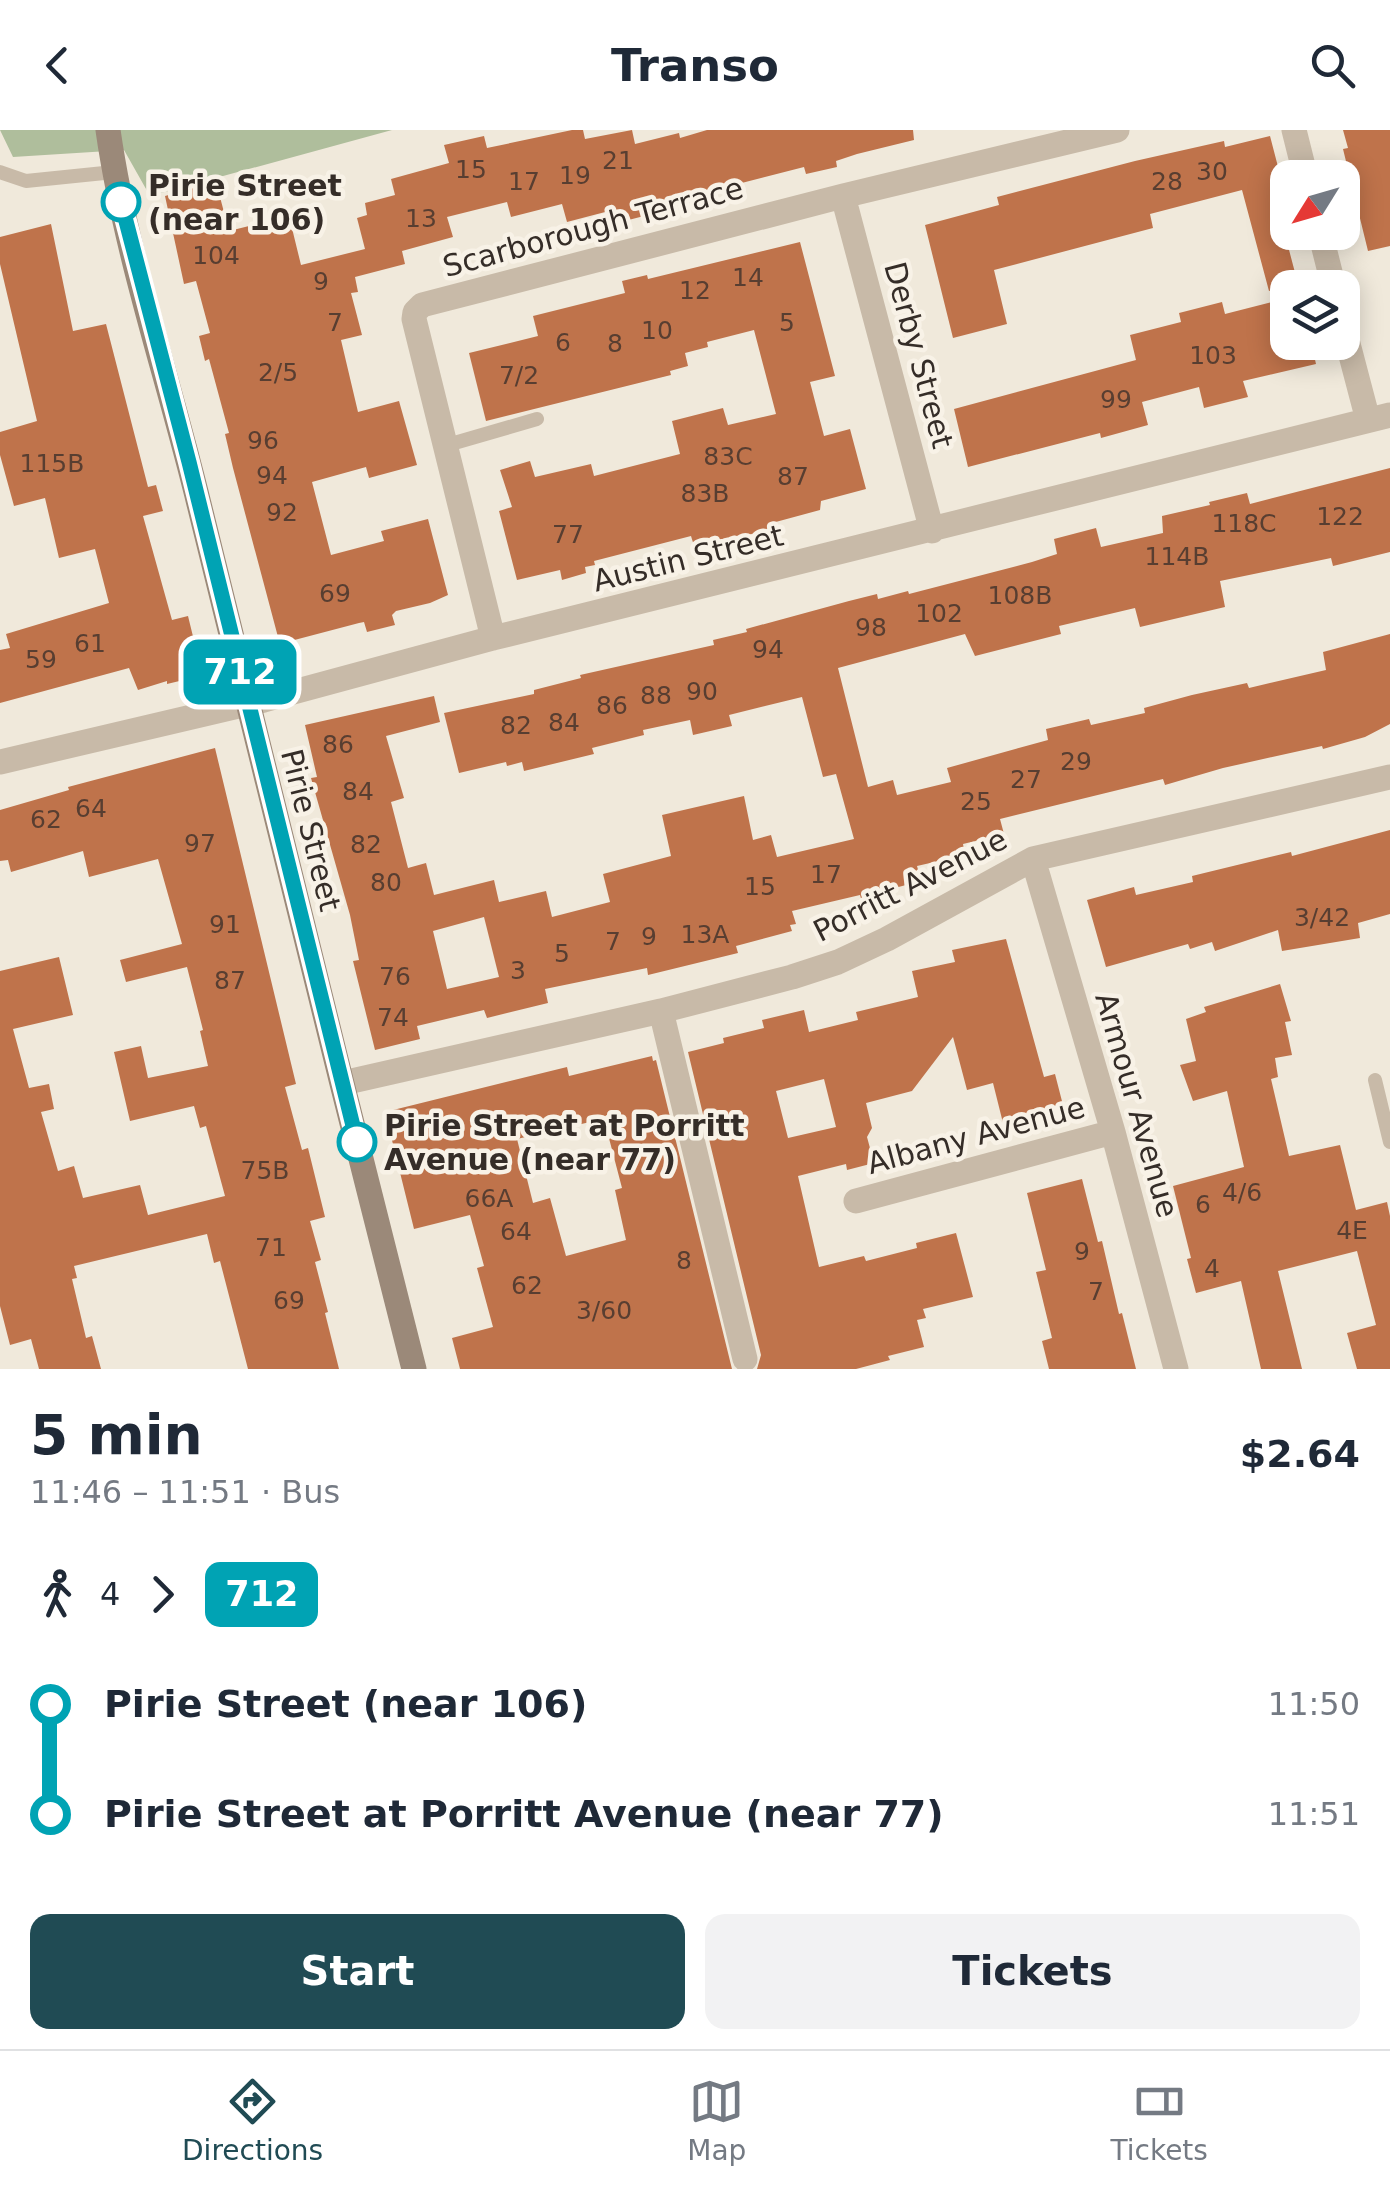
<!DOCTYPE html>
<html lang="en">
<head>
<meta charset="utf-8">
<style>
  body { margin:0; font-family:"DejaVu Sans",sans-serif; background:#f2f2f3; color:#1f2937; height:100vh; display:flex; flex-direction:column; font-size:38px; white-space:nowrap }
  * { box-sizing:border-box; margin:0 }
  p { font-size:32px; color:#747a83 }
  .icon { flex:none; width:55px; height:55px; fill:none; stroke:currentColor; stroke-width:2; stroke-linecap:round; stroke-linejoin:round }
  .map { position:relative; height:1239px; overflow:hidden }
  .sheet { display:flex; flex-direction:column; background:#fff; flex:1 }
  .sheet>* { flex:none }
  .badge { padding:0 20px; border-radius:15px; font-size:35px; line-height:65px }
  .needle { width:65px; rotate:233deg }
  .controls { position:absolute; left:1270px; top:30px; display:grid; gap:20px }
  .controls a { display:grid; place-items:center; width:90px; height:90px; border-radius:20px; background:#fff; box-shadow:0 5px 25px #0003; font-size:50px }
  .map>.badge { position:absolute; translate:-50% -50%; box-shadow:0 0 0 5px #fff }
  .legs { display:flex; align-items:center; gap:15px; height:110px; padding:0 30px; font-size:32px }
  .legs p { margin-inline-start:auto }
  .summary { display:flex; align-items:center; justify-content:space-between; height:170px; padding:0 30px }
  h1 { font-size:55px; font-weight:700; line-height:75px }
  .button { display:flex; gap:20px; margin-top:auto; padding:20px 30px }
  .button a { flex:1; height:115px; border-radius:20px; background:#204b54; color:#fff; font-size:40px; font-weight:700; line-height:115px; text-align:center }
  .button a+a { background:#f2f2f3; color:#1f2937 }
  ul { padding:0 30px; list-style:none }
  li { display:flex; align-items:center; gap:35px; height:110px; font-size:38px }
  li i { display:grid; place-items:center; width:15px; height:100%; margin:0 12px; background:currentColor }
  li i::after { content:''; width:25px; height:25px; margin:-12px; border:8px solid; border-radius:50%; background:#fff }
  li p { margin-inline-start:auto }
  li:first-child i { background:linear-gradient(#0000 50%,currentColor 0) }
  li:last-child i { background:linear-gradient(currentColor 50%,#0000 0) }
  header { display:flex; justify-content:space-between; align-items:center; height:130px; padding:0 30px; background:#fff; font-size:45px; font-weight:700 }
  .tab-bar { display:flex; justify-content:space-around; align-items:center; height:140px; border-top:2px solid #e0e1e3; background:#fff; font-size:28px; color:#747a83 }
  .tab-bar a { display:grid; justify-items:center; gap:5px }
  .tab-bar .on { color:#204b54 }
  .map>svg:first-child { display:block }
  .green { fill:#afbe9c }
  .building { fill:#bf734b; fill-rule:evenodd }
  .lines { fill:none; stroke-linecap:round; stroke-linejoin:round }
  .lane { stroke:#c8baa8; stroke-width:14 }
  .street { stroke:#c8baa8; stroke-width:25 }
  .secondary { stroke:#9b8979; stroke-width:25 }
  .line-1-casing { stroke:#fff; stroke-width:22 }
  .line-1 { stroke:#00a3b4; stroke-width:15 }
  .stop-1-dot { fill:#fff; stroke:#00a3b4; stroke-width:5 }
  .labels { text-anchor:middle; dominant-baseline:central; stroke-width:9; stroke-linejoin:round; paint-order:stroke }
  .number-label { font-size:25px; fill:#583e31 }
  .stop-label { font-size:30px; font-weight:bold; fill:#352d28; stroke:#f8f2e7; text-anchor:start }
  .street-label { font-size:30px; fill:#352d28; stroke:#f8f2e7 }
</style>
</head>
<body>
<header><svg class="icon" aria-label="back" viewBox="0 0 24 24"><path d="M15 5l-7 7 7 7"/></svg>Transo<svg class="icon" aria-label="search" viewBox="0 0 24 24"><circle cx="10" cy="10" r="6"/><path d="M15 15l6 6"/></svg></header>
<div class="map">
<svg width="1390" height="1239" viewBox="0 0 1390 1239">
  <rect width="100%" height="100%" fill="#f0e9db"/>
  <!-- green -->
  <path class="green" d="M0 0H392L150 66 124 20 13 27Z"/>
  <!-- building -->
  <path class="building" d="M572 0H583L585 9 632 0 635 14 679 3 680 8 707 0H913L914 10 857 24 836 31 837 37 806 44 804 37 695 65 642 80 644 86 613 94 609 81 567 92 562 74 511 87 507 72 447 87 453 107 402 121 405 134 355 147 358 162 351 163 362 205 341 210 358 282 399 271 417 335 369 348 366 337 312 352 331 425 384 411 381 401 428 389 448 465 430 473 396 481 392 485 395 495 367 502 364 492 359 493 283 513 282 506 278 507 233 338 225 304 229 303 209 229 205 231 199 206 210 203 196 151 184 154 165 66 216 52 229 101 289 86 301 135 365 119 357 88 367 85 365 73 395 65 391 49 449 33 444 15 484 6 487 18Z
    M1343 0H1390V116L1368 121 1343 19 1348 18Z
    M1270 6 1283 56 1273 59 1298 154 1269 161 1242 60 1150 84 1153 98 994 140 1007 194 953 208 925 95 999 75 997 67 1135 31 1224 11 1225 17Z
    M51 94 73 201 106 194 148 357 156 355 163 381 143 386 172 490 188 486 199 531 192 548 167 554V551L138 560 129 538 0 573V520L10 518 6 504 109 473 95 419 59 428 45 368 14 376 0 325V302L37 291 0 134V107Z
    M800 112 835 246 810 252 824 306 850 299 866 359 821 371 820 380 772 393 773 398 723 412 695 419 691 406 594 431 595 435 585 437 586 443 562 450 560 440 517 450 499 381 512 377 500 340 530 331 535 347 591 334 594 346 680 324 672 291 723 278 728 295 776 284 754 200 707 212 708 217 685 223 688 236 670 241 671 245 486 291 469 223 538 206 533 186 625 163 622 151 647 145 648 149Z
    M1288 168V212H1311L1316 234 1243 251 1248 267 1204 278 1199 257 1142 272 1148 295 1101 308 1100 303 968 337 954 279 1136 230 1130 205 1181 192 1179 183 1222 172 1225 184Z
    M1390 338V422L1333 436 1331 428 1220 451 1225 477 1140 497 1135 478 1059 496 1061 504 975 526 965 504 838 538 868 657 893 650 897 665 951 652 947 638 1048 610 1046 599 1089 589 1091 595 1145 583 1144 578 1192 565 1247 553 1249 558 1326 540 1323 522 1390 504V594L1365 607 1323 619 1322 616 1223 638 1165 655 1163 649 1000 689 1004 704 963 714 965 725 917 736 921 751 891 759 892 764 862 772 860 765 792 781 796 794 790 795 792 801 736 816 738 823 648 845 647 838 545 859 548 873 487 888 484 880 417 896 420 909 375 920 353 831 359 830 350 785 311 648 317 647 305 595 434 566 440 592 386 606 404 668 391 672 408 738 426 733 434 765 494 750 499 772 546 761 552 787 610 772 603 744 671 726 662 685 744 666 753 710 771 705 777 727 854 709 836 644 823 647 802 567 729 585 732 596 693 605 690 590 643 600 644 605 592 618 594 624 524 641 522 632 507 636 506 632 459 643 444 583 534 564V560L581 548 580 545 714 515 713 510 747 502 746 499 849 471 877 464 878 469 908 461 909 464 1032 432 1057 424 1054 409 1096 398 1101 417 1163 403 1162 386 1210 375 1209 372 1247 363 1250 374ZM484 787 499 847 447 859 433 801Z
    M215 618 296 954 285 957 302 1020 308 1018 325 1087 310 1091 321 1130 315 1132 328 1182 325 1183 339 1239H248L220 1131 214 1133 207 1104 74 1136 77 1148 72 1149 86 1208 92 1206 101 1239H39L31 1209 10 1215 0 1176V841L59 827 73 885 13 899 29 958 49 954 54 979 41 982 58 1041 74 1036 83 1068 140 1055 148 1085 225 1066 206 996 200 998 194 976 130 991 114 922 141 916 148 948 208 936 200 901 203 900 187 837 126 852 120 830 182 814 158 729 89 747 83 721 11 742 8 730 0 731V680L69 660 68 657Z
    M1390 700V784L1358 793 1360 808 1282 821 1278 800 1215 821 1212 812 1190 819 1188 814 1106 837 1087 770 1134 757 1136 765 1193 752 1192 746 1291 722 1292 726Z
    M1006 809 1044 947 1055 944 1064 979 1003 993 993 953 967 960 953 907 912 961 866 973 872 998 867 1007 874 1033 847 1040 846 1034 798 1046 819 1137 864 1126 866 1131 917 1118 916 1113 956 1103 973 1167 923 1179 926 1188 917 1190 924 1217 888 1226 890 1230 856 1239H757L761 1225 688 922 724 913 723 908 764 898 762 890 804 880 809 902 858 890 856 882 918 867 912 841 955 832 952 820ZM824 949 836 997 788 1008 776 961Z
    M1280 854 1291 891 1285 892 1292 925 1275 928 1278 947 1271 949 1289 1026 1340 1015 1356 1080 1387 1072 1390 1086V1239H1357L1347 1203 1376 1195 1357 1121 1278 1141 1302 1239H1261L1241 1151 1196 1163 1187 1129 1191 1128 1173 1056 1244 1037 1227 961 1193 971 1180 935 1196 931 1186 889 1206 882 1204 877Z
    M652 926 653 931 656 930 732 1239H460L452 1208 493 1197 477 1138 484 1136 470 1085 414 1099 385 982 567 937 569 946ZM590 992 591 996 605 993 622 1058 615 1060 626 1110 566 1126 550 1068 533 1073 517 1009Z
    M1082 1049 1098 1112 1102 1111 1119 1184 1122 1183 1136 1239H1049L1042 1211 1052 1208 1036 1142 1046 1140 1027 1063Z"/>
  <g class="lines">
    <!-- lane -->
    <path class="lane" d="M0 42 26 51 114 42
      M444 316 537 289
      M1375 950 1390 1012"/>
    <!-- street -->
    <path class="street" d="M1294 0 1306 48
      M843 66 932 401
      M1320 102 1334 158
      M1342 191 1368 290
      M493 508 414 189 415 182 422 175 843 66 1117 0
      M0 632 264 570 493 508 1390 285
      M1033 729 1113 1002 1176 1239
      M661 881 745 1229
      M343 953 661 881 792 847 838 832 887 809 1033 729 1390 647
      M856 1071 1113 1002"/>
    <!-- secondary -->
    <path class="secondary" d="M108 0C126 126 169 250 199 374 269 663 341 951 414 1239"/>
  </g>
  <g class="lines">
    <!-- line-1 casing -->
    <g class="line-1-casing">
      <path id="line-1" d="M121 72 189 332 357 1012"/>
    </g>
    <!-- line-1 -->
    <use href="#line-1" class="line-1"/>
  </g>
  <!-- markers -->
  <g class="stop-1-dot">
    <circle cx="121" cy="72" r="18"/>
    <circle cx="357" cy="1012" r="18"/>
  </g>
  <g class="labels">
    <!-- number labels -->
    <g class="number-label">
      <text x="618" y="30">21</text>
      <text x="471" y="39">15</text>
      <text x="1212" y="41">30</text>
      <text x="575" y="45">19</text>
      <text x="524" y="51">17</text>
      <text x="1167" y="51">28</text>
      <text x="421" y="88">13</text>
      <text x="216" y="125">104</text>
      <text x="748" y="147">14</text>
      <text x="321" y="151">9</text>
      <text x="695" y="160">12</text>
      <text x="335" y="192">7</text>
      <text x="787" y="192">5</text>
      <text x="657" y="200">10</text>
      <text x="563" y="212">6</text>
      <text x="615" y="213">8</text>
      <text x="1213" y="225">103</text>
      <text x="278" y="242">2/5</text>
      <text x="519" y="245">7/2</text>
      <text x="1116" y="269">99</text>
      <text x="263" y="310">96</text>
      <text x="728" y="326">83C</text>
      <text x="52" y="333">115B</text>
      <text x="272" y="345">94</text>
      <text x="793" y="346">87</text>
      <text x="705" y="363">83B</text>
      <text x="282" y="382">92</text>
      <text x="1340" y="386">122</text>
      <text x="1244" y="393">118C</text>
      <text x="568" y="404">77</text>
      <text x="1177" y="426">114B</text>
      <text x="335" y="463">69</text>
      <text x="1020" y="465">108B</text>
      <text x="939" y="483">102</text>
      <text x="871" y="497">98</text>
      <text x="90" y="513">61</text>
      <text x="768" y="519">94</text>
      <text x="41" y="529">59</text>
      <text x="702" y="561">90</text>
      <text x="656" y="565">88</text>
      <text x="612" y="575">86</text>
      <text x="564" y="592">84</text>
      <text x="516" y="595">82</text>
      <text x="338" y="614">86</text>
      <text x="1076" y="631">29</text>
      <text x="1026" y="649">27</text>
      <text x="358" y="661">84</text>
      <text x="976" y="671">25</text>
      <text x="91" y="678">64</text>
      <text x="46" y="689">62</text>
      <text x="200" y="713">97</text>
      <text x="366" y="714">82</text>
      <text x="826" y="744">17</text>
      <text x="386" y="752">80</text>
      <text x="760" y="756">15</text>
      <text x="1322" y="787">3/42</text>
      <text x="225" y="794">91</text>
      <text x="705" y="804">13A</text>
      <text x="649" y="806">9</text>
      <text x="613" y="811">7</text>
      <text x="562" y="823">5</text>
      <text x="518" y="840">3</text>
      <text x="395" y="846">76</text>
      <text x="230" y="850">87</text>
      <text x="393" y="887">74</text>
      <text x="265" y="1040">75B</text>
      <text x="1242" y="1062">4/6</text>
      <text x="489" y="1068">66A</text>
      <text x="1203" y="1074">6</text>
      <text x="1352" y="1100">4E</text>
      <text x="516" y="1101">64</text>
      <text x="271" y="1117">71</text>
      <text x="1082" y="1121">9</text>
      <text x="684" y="1130">8</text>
      <text x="1212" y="1138">4</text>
      <text x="527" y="1155">62</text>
      <text x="1096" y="1161">7</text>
      <text x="289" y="1170">69</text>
      <text x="604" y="1180">3/60</text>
    </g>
    <!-- stop labels -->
    <g class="stop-label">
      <text x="148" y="55">Pirie Street<tspan x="148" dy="34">(near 106)</tspan></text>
      <text x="384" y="995">Pirie Street at Porritt<tspan x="384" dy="34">Avenue (near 77)</tspan></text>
    </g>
    <!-- street labels -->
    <g class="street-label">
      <text transform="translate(593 97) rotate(-15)">Scarborough Terrace</text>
      <text transform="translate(919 225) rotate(75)">Derby Street</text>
      <text transform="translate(688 428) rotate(-14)">Austin Street</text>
      <text transform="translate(311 700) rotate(76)">Pirie Street</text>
      <text transform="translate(910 755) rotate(-27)">Porritt Avenue</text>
      <text transform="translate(1137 975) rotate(74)">Armour Avenue</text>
      <text transform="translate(976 1005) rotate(-15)">Albany Avenue</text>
    </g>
  </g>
</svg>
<div class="controls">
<a><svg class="needle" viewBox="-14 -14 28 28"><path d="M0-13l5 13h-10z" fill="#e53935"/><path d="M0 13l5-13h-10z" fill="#747a83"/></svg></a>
<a><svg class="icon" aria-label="layers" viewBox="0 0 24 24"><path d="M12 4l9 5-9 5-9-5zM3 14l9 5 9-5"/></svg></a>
</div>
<b class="badge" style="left:240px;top:542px;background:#00a3b4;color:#fff">712</b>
</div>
<section class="sheet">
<div class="summary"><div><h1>5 min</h1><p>11:46 – 11:51 · Bus</p></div><b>$2.64</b></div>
<div class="legs"><svg class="icon" aria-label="walk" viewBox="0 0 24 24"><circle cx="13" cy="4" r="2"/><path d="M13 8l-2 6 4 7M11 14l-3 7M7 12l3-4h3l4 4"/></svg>4<svg class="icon" aria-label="forward" viewBox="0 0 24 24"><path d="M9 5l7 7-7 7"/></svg><b class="badge" style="background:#00a3b4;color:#fff">712</b></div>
<ul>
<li><i style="color:#00a3b4"></i><b>Pirie Street (near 106)</b><p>11:50</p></li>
<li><i style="color:#00a3b4"></i><b>Pirie Street at Porritt Avenue (near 77)</b><p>11:51</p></li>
</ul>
<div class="button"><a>Start</a><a>Tickets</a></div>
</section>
<nav class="tab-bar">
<a class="on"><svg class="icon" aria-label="directions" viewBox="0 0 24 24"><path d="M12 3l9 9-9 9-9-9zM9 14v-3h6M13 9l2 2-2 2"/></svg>Directions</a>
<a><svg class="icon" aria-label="map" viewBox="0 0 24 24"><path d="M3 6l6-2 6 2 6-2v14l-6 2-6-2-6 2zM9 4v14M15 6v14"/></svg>Map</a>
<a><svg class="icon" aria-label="tickets" viewBox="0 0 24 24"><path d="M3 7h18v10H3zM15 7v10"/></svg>Tickets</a>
</nav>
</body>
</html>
